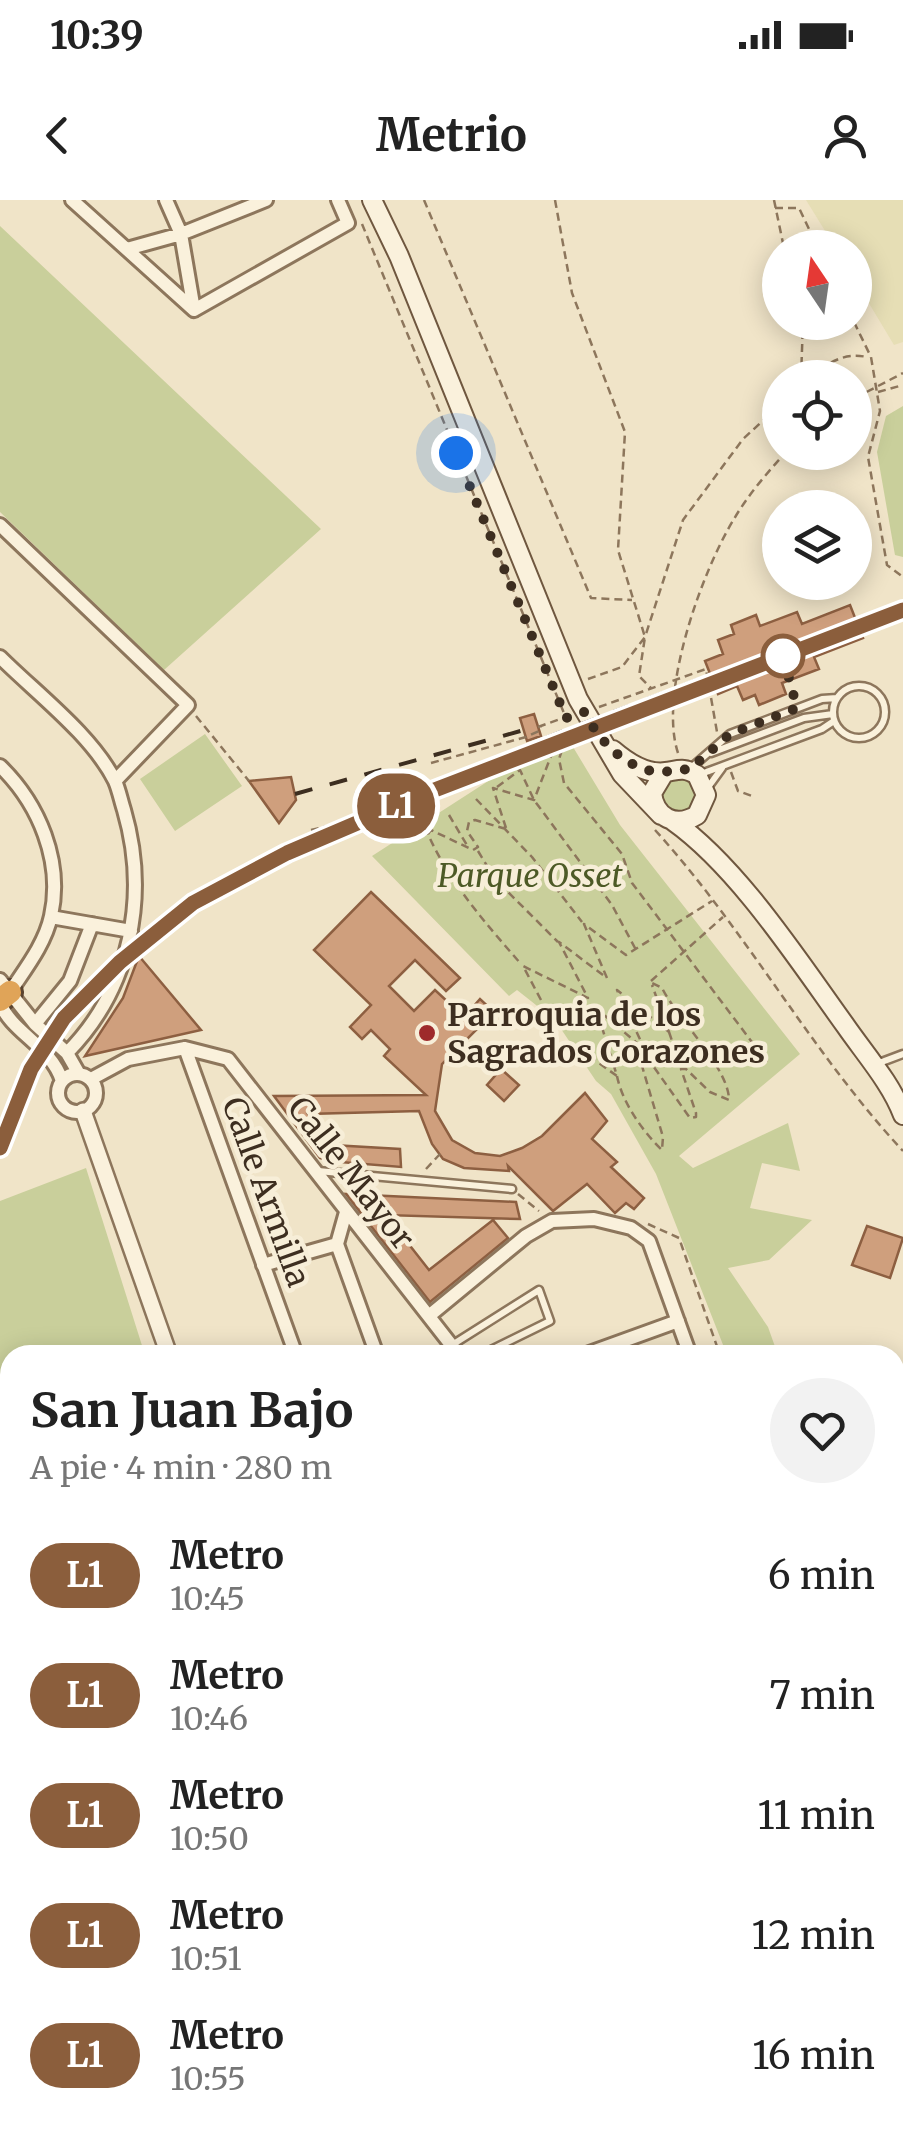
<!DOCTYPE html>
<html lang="es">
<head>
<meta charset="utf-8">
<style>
  body { margin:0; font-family:Merriweather,serif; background:#f2f2f2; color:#222; height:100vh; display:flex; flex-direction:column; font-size:38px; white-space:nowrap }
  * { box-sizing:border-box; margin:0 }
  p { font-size:32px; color:#767676 }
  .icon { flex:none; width:55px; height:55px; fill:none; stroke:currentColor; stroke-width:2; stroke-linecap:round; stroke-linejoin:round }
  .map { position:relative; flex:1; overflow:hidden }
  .sheet { position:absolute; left:0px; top:1145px; width:905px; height:790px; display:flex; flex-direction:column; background:#fff; border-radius:30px 30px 0 0; box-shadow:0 5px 25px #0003 }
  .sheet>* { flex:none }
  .badge { padding:0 20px; border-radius:32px; font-size:35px; line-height:65px }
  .needle { width:65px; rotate:347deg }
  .buttons { position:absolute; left:762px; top:30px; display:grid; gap:20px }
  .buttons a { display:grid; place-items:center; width:110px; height:110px; border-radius:50%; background:#fff; box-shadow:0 5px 25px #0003; font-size:50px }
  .you { position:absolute; width:50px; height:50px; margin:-25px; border:8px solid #fff; border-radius:50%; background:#1a73e8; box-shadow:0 0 0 15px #1a73e833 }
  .map>.badge { position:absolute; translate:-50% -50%; box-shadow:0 0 0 5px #fff }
  .round { display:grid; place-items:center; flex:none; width:105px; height:105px; border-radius:52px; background:#f2f2f2 }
  .overview { display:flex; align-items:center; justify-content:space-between; height:170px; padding:0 30px }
  h1 { font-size:48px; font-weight:700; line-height:75px }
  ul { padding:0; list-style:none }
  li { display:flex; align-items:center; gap:30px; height:120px; padding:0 30px }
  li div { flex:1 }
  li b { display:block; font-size:38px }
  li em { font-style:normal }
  li .badge { min-width:110px; font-weight:700; text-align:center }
  .status { display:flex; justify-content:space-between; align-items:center; height:70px; padding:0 50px; background:#fff; direction:ltr }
  .status svg { height:28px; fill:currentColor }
  header { display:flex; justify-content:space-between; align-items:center; height:130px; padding:0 30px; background:#fff; font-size:45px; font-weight:700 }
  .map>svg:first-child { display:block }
  .farmland { fill:#e6deb5 }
  .green { fill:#c9cf9b }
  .building { fill:#cf9f7d; stroke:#8d5f41; stroke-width:2.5 }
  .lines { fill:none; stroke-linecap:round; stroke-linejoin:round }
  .service-casing { stroke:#8d765c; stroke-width:11 }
  .minor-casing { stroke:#8d765c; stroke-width:18 }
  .tertiary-casing { stroke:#8d765c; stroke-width:20 }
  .secondary-casing { stroke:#6f573f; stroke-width:22 }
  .motorway-casing { stroke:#5b4430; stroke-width:28 }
  .path { stroke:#8d765c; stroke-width:2.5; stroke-dasharray:8 5; stroke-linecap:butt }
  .service { stroke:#faf1dc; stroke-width:6 }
  .minor { stroke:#faf1dc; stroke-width:12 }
  .tertiary { stroke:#faf1dc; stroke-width:15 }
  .secondary { stroke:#faf1dc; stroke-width:18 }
  .motorway { stroke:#e0a458; stroke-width:22 }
  .rail { stroke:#3d2e20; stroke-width:4; stroke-dasharray:18 18; stroke-linecap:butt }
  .path-bridge { stroke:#8d765c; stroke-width:2.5; stroke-dasharray:8 5; stroke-linecap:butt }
  .line-casing { stroke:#fff; stroke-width:22 }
  .line { stroke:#8b5e3c; stroke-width:15 }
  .walk { stroke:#3d2e20; stroke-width:10; stroke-dasharray:0 18 }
  .stop-dot { fill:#fff; stroke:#8b5e3c; stroke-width:5 }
  .poi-dot { fill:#9e2a2b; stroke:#f7eed8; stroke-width:4 }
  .labels { text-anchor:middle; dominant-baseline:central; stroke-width:9; stroke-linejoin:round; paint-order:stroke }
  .park-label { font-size:32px; font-style:italic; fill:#4d5a26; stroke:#f7eed8 }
  .poi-label { font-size:32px; font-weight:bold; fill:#3d2e20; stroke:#f7eed8; text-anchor:start }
  .street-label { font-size:32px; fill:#3d2e20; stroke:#f7eed8 }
</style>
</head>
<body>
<div class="status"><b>10:39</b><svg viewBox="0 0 49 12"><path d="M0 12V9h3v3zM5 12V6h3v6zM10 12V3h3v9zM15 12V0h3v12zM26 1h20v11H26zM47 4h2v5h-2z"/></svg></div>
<header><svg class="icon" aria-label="back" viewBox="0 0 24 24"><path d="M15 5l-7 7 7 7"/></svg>Metrio<svg class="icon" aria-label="person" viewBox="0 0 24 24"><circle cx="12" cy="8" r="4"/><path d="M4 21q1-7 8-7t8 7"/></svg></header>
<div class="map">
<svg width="903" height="1935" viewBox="0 0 903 1935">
  <rect width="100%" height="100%" fill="#f0e4c8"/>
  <!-- farmland -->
  <path class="farmland" d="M806 0H903V142L894 145 855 80V48L835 47Z"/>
  <!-- green -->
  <path class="green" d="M0 26 321 329 164 470 0 312Z
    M903 206V357L895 355 877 252 886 216Z
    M205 534 242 586 175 631 140 579Z
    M570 542 620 625 800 854 679 956 693 968 788 923 800 971 762 963 750 1008 812 1020 769 1060 728 1068 768 1127 778 1155H727L656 974 611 894 596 881 555 820 517 790 509 796 372 656 516 563Z
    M686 576 699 591 688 614 663 609 659 590 667 579Z
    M86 968 145 1155H10V1449L0 1439V1001Z
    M895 1307 903 1328V1582L895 1591Z
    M0 1549 10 1560V1703L3 1710 0 1706Z"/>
  <!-- building -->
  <path class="building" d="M850 405 863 438 814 457 819 469 782 483 786 494 759 505 755 495 743 500 737 486 718 494 705 461 723 454 718 440 734 434 731 425 756 415 760 426 797 412 802 424Z
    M534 514 541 536 527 541 520 518Z
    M291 577 296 600 279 623 249 581Z
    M371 692 460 778 446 791 415 760 389 786 414 811 435 790 464 817 480 799 494 812 442 864 435 911 452 940 475 953 500 956 522 948 542 936 585 893 607 921 592 939 617 962 611 967 644 998 634 1009 626 1003 615 1013 587 984 553 1011 508 966 509 971 464 968 443 959 432 944 419 911 308 914 332 945 400 949 401 967 328 961 320 958 274 896 426 895 384 856 390 849 371 830 362 839 350 827 371 805 314 750Z
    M139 756 201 830 85 856 123 798Z
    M501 869 519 885 504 901 487 885Z
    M346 994 516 1002 520 1019 386 1015 429 1070 493 1020 508 1038 430 1102Z
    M867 1026 903 1038 890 1078 852 1065Z"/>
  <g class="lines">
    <!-- service casing -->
    <g class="service-casing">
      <path id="service" d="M833 512a26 26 0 1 1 52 0a26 26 0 1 1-52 0Z
        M711 553 804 518 833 514
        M692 567 730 534 822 499 837 498
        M701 574 822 529 834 521
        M706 590 722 568
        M879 863 903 854
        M318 971 512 989
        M452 1145 539 1090 550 1121 481 1155"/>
    </g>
    <!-- minor casing -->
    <g class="minor-casing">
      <path id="minor" d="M72 0 194 110 348 23 338 0
        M166 0 181 34 194 110
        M127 49 181 34 266 0
        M0 325 188 505 115 581
        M0 457C36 493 92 535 115 581 119 590 121 601 124 610 149 696 131 788 67 853
        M0 566C39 604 63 661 51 716 45 744 25 769 10 792
        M51 717 131 731
        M0 780 35 824 67 853 79 874
        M0 803C12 833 51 846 62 881
        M35 824 70 781 92 724
        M185 848 296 1155
        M58 893a19 19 0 1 1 38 0a19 19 0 1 1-38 0Z
        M91 879 128 859 185 848 228 859 459 1155
        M346 1012 337 1044 377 1155
        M263 1065 337 1044
        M430 1115 526 1036 552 1021 594 1019 631 1028 649 1041 690 1155
        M584 1155 678 1121
        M895 1842 897 1829
        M0 1932 10 1925
        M359 1935 362 1925
        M723 1935 724 1925
        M833 1935 834 1925
        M883 1935 884 1925"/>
    </g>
    <!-- tertiary casing -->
    <g class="tertiary-casing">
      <path id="tertiary" d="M83 911 169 1155
        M0 1516 10 1527
        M495 1935 502 1925"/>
    </g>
    <!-- secondary casing -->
    <g class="secondary-casing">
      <path id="secondary" d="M372 0 399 56 578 499 622 574 661 615
        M613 550C627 562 646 575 666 572 679 570 684 567 697 575L706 595 697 615C676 628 655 618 652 593L664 573
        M673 621C738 667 798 760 845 825 865 854 891 883 903 915
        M895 1671 903 1663"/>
    </g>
    <!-- motorway casing -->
    <g class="motorway-casing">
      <path id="motorway" d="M0 800 10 792
        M0 1737 10 1750
        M0 1776 10 1789
        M0 1820 10 1834
        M79 1925 87 1935
        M115 1925 123 1935
        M145 1925 153 1935"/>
    </g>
    <!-- path -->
    <path class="path" d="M424 0 591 398 632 400
      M555 0 572 93 625 232 618 350 645 437 639 476 652 489
      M774 0 784 48
      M775 8H799L818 48
      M362 24 566 518
      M854 122 871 157 880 211 868 257 887 365 903 377
      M801 178 803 122
      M810 178C827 163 844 152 867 157
      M878 192 903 185
      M588 479 622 467 645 437 683 320 743 239 780 205
      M599 507 706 469 717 532
      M196 516 249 581
      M538 527 563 518
      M562 550 559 559 564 583 622 654 632 683 767 862
      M678 553C658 493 702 371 734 319 748 295 767 273 786 252
      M431 563 526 537 539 531 541 526
      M731 572 738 591 755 597
      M497 587 520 570 534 600 612 705 635 748
      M355 593 397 582
      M476 599 532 657 582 722
      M449 615 468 647
      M506 628 493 588 534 600 551 556 570 542
      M506 629 475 620 469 622 467 631 478 647 473 650 431 630 428 634C449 682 487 725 521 764
      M311 630 352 620
      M655 630C746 730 811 852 903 951
      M478 651 495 679 558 742
      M651 781 723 717
      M541 800 523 766 588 798 559 742 607 778 584 724 626 755 712 701
      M669 832 681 867
      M589 856 617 876 596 808 645 850 617 790 669 832 652 785
      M617 876C622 902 643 932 662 950L663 937 642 866 643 860 651 863 690 918 696 917V913L681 869H686L710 892 729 900C729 868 678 820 662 788L650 782
      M426 969 440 954
      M518 994 539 1011
      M648 1024 679 1038 720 1155
      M185 1925 192 1935"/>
    <!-- service -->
    <use href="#service" class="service"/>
    <!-- minor -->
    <use href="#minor" class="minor"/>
    <!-- tertiary -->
    <use href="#tertiary" class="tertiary"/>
    <!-- secondary -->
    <use href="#secondary" class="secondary"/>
    <!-- motorway -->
    <use href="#motorway" class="motorway"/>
    <!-- rail -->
    <path class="rail" d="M295 594 524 530
      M379 606 558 533 903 402"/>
    <!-- path-bridge -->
    <path class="path-bridge" d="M855 198 903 173"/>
  </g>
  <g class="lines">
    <!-- line casing -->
    <g class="line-casing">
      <path id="line" d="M0 948 31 869 64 818 120 762 193 703 287 653 432 591 903 410"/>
    </g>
    <!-- line -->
    <use href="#line" class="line"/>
    <!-- walk -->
    <path class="walk" d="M456 253 566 518 584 512C600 541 623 567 657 572 668 573 677 568 689 570L730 534 797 508 783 456"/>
  </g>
  <!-- markers -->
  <circle class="stop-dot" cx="783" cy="456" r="20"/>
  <circle class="poi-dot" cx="427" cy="833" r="10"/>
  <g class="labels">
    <!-- park labels -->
    <g class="park-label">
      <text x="530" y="676">Parque Osset</text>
    </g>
    <!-- poi labels -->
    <g class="poi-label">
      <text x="447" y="815">Parroquia de los<tspan x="447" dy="37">Sagrados Corazones</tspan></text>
    </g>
    <!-- street labels -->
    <g class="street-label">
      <text transform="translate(351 973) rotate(52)">Calle Mayor</text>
      <text transform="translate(266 992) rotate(70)">Calle Armilla</text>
    </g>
  </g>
</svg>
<div class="buttons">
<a><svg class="needle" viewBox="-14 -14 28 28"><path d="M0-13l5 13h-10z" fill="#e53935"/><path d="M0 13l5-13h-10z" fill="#767676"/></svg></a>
<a><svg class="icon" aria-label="locate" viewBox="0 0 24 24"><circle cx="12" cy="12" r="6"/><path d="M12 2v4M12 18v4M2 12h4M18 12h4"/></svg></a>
<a><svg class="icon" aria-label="layers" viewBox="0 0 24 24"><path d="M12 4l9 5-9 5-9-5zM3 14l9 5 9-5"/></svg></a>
</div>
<div class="you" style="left:456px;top:253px"></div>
<b class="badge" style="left:396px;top:606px;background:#8b5e3c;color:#fff">L1</b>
<section class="sheet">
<div class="overview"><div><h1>San Juan Bajo</h1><p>A pie · 4 min · 280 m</p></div><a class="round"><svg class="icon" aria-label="heart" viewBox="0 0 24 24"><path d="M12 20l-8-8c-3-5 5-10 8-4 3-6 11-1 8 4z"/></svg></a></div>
<ul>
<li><span class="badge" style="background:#8b5e3c;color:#fff">L1</span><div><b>Metro</b><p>10:45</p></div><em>6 min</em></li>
<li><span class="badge" style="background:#8b5e3c;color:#fff">L1</span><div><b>Metro</b><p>10:46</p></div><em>7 min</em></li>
<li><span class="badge" style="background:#8b5e3c;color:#fff">L1</span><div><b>Metro</b><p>10:50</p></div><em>11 min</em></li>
<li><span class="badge" style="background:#8b5e3c;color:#fff">L1</span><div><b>Metro</b><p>10:51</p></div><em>12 min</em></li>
<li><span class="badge" style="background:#8b5e3c;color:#fff">L1</span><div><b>Metro</b><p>10:55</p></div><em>16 min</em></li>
</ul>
</section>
</div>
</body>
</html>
